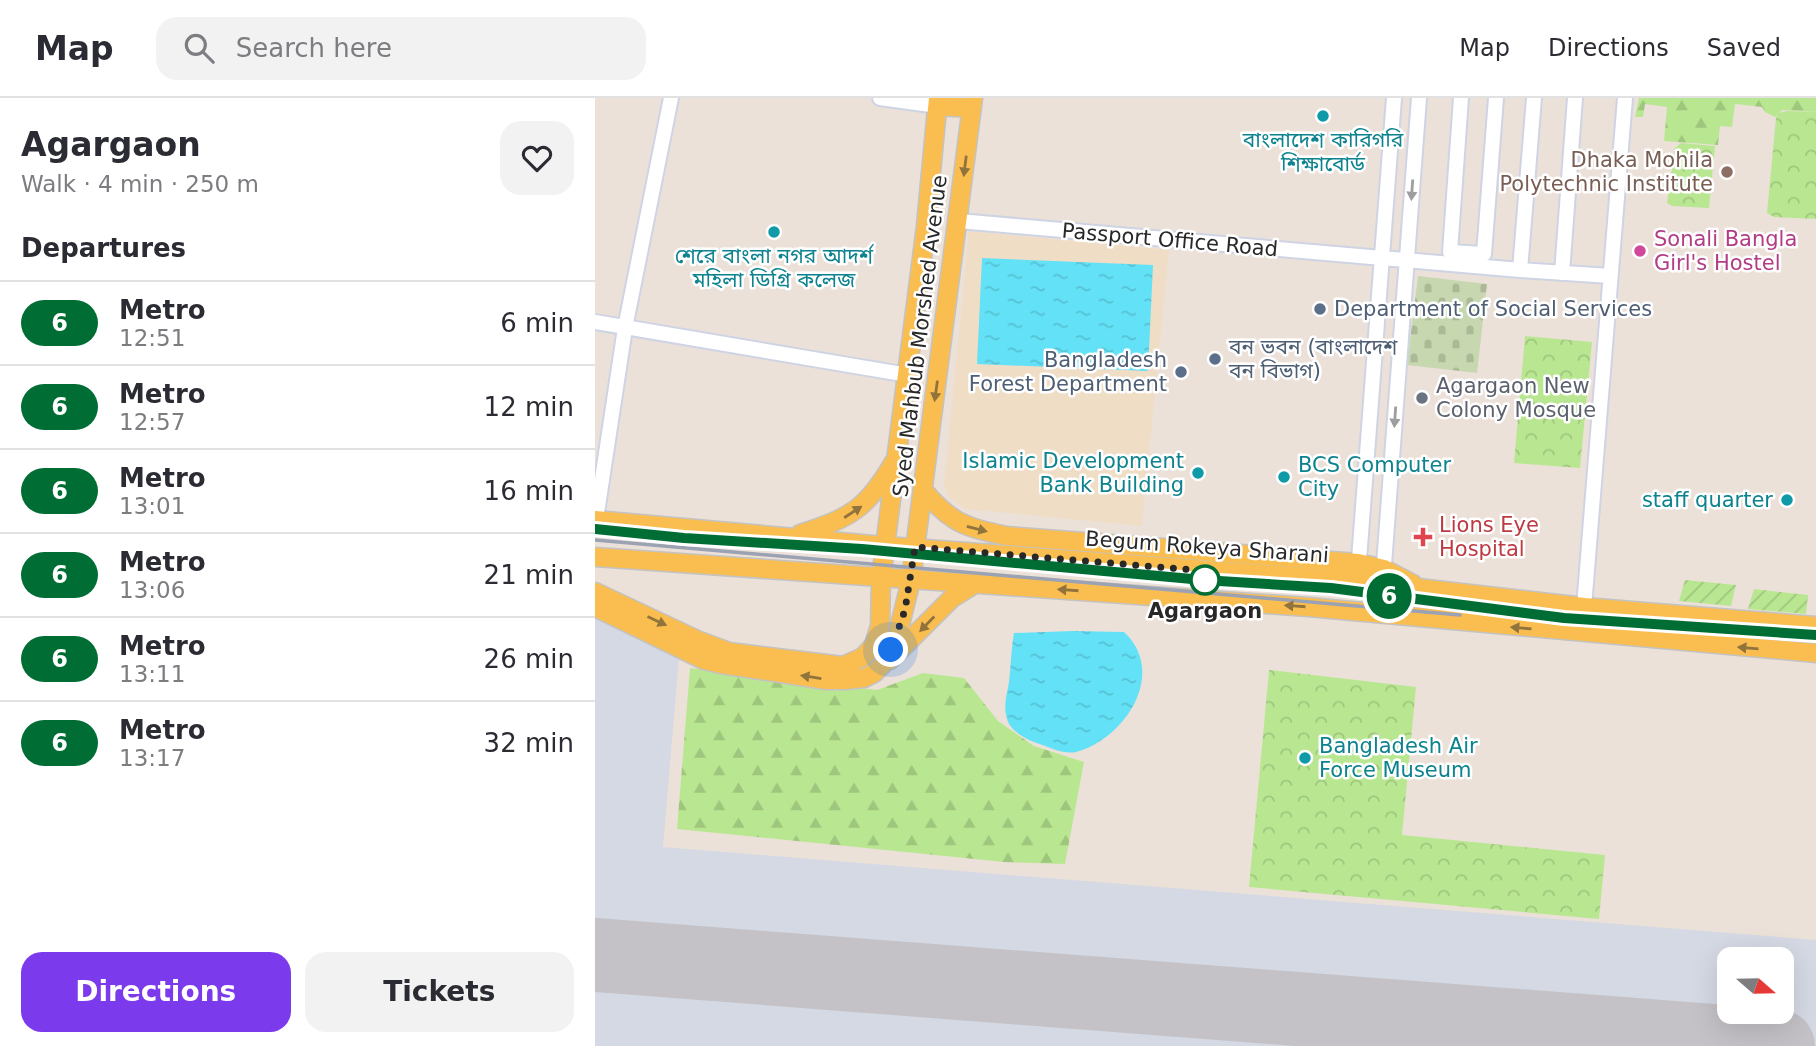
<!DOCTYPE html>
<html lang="en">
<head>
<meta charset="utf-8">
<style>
  body { margin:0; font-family:"DejaVu Sans","Noto Sans Bengali",sans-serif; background:#f2f2f3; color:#2b2b33; height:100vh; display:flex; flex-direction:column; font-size:26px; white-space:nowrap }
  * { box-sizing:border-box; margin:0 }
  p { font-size:23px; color:#7c7c81 }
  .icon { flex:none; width:38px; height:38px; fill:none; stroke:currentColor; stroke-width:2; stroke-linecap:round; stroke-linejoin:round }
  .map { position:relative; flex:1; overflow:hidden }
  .side { display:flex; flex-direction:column; background:#fff; width:595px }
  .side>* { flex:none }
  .badge { padding:0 14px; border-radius:23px; font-size:24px; line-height:46px }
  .needle { width:46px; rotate:110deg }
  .fabs { position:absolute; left:1122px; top:849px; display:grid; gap:14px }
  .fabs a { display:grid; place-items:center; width:77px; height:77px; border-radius:14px; background:#fff; box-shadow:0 7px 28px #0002; font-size:35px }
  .you { position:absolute; width:35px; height:35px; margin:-18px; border:5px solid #fff; border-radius:50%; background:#1a73e8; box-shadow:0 0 0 10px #1a73e833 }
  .map>.badge { position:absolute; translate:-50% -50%; box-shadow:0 0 0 4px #fff }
  h2 { padding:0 21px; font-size:26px; line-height:63px }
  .round { display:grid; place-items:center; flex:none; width:74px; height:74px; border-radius:21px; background:#f2f2f3 }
  .summary { display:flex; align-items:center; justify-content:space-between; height:119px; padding:0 21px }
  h1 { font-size:33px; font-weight:700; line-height:52px }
  .cta { display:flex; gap:14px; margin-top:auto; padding:14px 21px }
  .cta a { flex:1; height:80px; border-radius:21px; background:#7c3aed; color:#fff; font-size:28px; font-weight:700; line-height:80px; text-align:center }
  .cta a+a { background:#f2f2f3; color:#2b2b33 }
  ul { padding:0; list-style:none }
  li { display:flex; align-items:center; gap:21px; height:84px; padding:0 21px; border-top:2px solid #e1e1e2 }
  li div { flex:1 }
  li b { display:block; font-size:26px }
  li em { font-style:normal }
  li .badge { min-width:77px; font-weight:700; text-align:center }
  header { display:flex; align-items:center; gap:42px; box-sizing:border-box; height:98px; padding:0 35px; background:#fff; border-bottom:2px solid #e1e1e2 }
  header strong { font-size:33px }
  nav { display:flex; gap:38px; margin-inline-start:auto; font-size:24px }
  .search { width:490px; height:63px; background:#f2f2f3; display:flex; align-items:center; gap:18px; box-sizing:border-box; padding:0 24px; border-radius:21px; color:#7c7c81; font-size:26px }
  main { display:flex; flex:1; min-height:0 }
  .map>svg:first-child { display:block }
  .education { fill:#efddc6 }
  .airport { fill:#d4d9e4; fill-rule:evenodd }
  .forest { fill:url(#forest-firs) }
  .cemetery { fill:url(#cemetery-stones) }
  .park { fill:url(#park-crowns) }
  .garden { fill:url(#garden-furrows) }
  .water { fill:url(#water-ripples) }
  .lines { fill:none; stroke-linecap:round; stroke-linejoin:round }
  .taxiway { stroke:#c4c2c6; stroke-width:30 }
  .runway { stroke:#c4c2c6; stroke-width:74 }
  .minor-casing { stroke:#ced4e3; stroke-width:18 }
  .major-casing { stroke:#c3c3c3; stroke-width:21 }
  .minor { stroke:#fff; stroke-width:14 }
  .major { stroke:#fabe50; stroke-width:18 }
  .rail { stroke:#9ba2b4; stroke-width:3.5 }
  .oneway { fill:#91733c }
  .oneway2 { fill:#9e9e9e }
  .line-casing { stroke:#fff; stroke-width:16 }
  .line { stroke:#006e34; stroke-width:10 }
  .walk { stroke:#282828; stroke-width:7; stroke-dasharray:0 12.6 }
  .culture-dot { fill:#0f9aa8; stroke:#fff; stroke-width:2.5 }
  .education-dot { fill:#8d6e63; stroke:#fff; stroke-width:2.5 }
  .hotel-dot { fill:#d1479c; stroke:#fff; stroke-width:2.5 }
  .service-dot { fill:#5c6f8a; stroke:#fff; stroke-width:2.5 }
  .worship-dot { fill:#6b7280; stroke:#fff; stroke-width:2.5 }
  .health-dot { fill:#e0444e; stroke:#fff; stroke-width:2.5 }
  .stop-dot { fill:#fff; stroke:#006e34; stroke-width:3.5 }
  .labels { text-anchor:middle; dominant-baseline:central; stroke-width:5; stroke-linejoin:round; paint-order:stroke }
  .culture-label { font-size:21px; fill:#0d838f; stroke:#fff }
  .education-label { font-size:21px; fill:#785e54; stroke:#fff; text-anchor:end }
  .hotel-label { font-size:21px; fill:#b23c85; stroke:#fff; text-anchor:start }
  .street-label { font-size:21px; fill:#282828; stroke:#fff }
  .service-label { font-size:21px; fill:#4e5e75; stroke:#fff; text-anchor:start }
  .worship-label { font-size:21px; fill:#5b616d; stroke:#fff; text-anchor:start }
  .health-label { font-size:21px; fill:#be3a42; stroke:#fff; text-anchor:start }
  .stop-label { font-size:21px; font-weight:bold; fill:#282828; stroke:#fff }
</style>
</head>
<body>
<header>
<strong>Map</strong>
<div class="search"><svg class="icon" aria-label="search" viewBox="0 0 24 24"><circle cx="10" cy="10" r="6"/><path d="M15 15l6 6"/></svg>Search here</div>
<nav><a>Map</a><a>Directions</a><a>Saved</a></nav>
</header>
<main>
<section class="side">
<div class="summary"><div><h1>Agargaon</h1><p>Walk · 4 min · 250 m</p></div><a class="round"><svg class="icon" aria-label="heart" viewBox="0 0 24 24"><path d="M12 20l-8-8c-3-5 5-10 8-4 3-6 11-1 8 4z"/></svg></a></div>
<h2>Departures</h2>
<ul>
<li><span class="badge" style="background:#006e34;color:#fff">6</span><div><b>Metro</b><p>12:51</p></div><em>6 min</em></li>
<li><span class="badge" style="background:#006e34;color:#fff">6</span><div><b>Metro</b><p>12:57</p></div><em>12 min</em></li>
<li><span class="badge" style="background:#006e34;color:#fff">6</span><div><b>Metro</b><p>13:01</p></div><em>16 min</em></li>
<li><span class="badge" style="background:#006e34;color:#fff">6</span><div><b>Metro</b><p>13:06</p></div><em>21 min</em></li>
<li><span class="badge" style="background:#006e34;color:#fff">6</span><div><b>Metro</b><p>13:11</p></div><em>26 min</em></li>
<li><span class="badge" style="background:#006e34;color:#fff">6</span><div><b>Metro</b><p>13:17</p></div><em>32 min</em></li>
</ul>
<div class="cta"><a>Directions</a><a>Tickets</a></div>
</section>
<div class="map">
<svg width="1221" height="948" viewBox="0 0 1221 948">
  <defs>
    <pattern id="forest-firs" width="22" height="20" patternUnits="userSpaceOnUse" patternTransform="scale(1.75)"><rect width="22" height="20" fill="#b9e791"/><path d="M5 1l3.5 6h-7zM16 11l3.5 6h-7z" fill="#9fc67d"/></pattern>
    <pattern id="cemetery-stones" width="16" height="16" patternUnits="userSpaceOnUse" patternTransform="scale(1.75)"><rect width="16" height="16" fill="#c7d7af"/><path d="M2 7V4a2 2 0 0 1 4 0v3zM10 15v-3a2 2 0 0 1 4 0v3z" fill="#abb997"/></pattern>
    <pattern id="park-crowns" width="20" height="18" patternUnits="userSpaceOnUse" patternTransform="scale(1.75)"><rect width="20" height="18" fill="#b9e791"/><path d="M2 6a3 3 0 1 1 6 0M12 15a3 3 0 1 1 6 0" fill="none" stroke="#9fc67d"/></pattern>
    <pattern id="garden-furrows" width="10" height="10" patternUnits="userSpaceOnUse" patternTransform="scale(1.75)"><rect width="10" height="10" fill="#b9e791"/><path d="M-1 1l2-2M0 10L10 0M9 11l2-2" fill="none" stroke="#9fc67d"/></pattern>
    <pattern id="water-ripples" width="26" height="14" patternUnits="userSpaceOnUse" patternTransform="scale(1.75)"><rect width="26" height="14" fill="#63e1f6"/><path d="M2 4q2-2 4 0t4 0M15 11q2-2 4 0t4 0" fill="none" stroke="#56c1d3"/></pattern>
  </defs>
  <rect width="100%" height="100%" fill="#ece1d9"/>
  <!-- education -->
  <path class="education" d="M374 133 574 152 547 428 370 411 353 398 349 388Z"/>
  <!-- airport -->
  <path class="airport" d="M0 519 84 560 68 749 1221 842V948H0ZM1134 861H1186V914H1134Z"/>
  <!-- forest -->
  <path class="forest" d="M1044 0H1221V14L1187 12 1180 19 1170 14 1167 9 1140 6 1137 29 1125 28 1123 47 1069 43 1072 9 1050 6 1048 19H1040Z
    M95 570 282 592 328 575 369 580 403 623 439 648 489 664 470 766 409 764 82 731Z"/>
  <!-- cemetery -->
  <path class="cemetery" d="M823 178 892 186 882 275 812 267Z"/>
  <!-- park -->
  <path class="park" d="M1192 13 1221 14V121L1179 119 1172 115 1181 20 1183 15Z
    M1086 45 1120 48 1114 110 1077 108 1072 105 1080 50Z
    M930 238 997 244 985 370 919 365Z
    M674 572 821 589 807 737 1010 757 1004 821 654 789Z"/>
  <!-- garden -->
  <path class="garden" d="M1090 482 1141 487 1136 508 1084 503Z
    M1159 491 1213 497 1211 516 1153 511Z"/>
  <!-- water -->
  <path class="water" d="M387 160 558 167 553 273 382 266Z
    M478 533 529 534C573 575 530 641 481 654 469 657 451 648 439 644 429 640 415 632 412 621 408 606 412 597 414 584 416 568 416 551 419 535Z"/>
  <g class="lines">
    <!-- taxiway -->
    <path class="taxiway" d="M1031 936 1047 948
      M1111 948 1123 943"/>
    <!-- runway -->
    <path class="runway" d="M0 857 1183 948"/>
    <!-- minor casing -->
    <g class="minor-casing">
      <path id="minor" d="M285 0 343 8
        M866 0 855 154 889 156 901 0
        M980 0 967 175 980 0
        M364 123 925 172 939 0
        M925 172 1015 178
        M0 224 313 277
        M0 428 30 230 76 0
        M763 475 799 0
        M788 480 824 0
        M989 509 1030 0"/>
    </g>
    <!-- major casing -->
    <g class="major-casing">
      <path id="major" d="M343 8 377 10
        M328 392C357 426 370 429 412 438L763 465 789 471 818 486
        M0 422 290 448 762 483 989 509 1221 528
        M205 436C255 420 272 411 299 364
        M0 459 713 509 1221 555
        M0 494 102 542 134 554 248 568 268 559 279 547 285 528 286 480 331 128 343 0
        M0 509 109 562 126 566 231 582H251L269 580 279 575 289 565 302 539 316 482 378 0
        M295 562 357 500 381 485"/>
    </g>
    <!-- minor -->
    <use href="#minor" class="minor"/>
    <!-- major -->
    <use href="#major" class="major"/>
    <!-- rail -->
    <path class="rail" d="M0 431 89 440 267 451 608 482 736 490 969 520 1221 537
      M0 442 865 517"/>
  </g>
  <!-- one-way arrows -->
  <defs><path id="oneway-solid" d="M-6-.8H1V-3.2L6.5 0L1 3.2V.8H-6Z" transform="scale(1.75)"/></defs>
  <g class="oneway">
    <use href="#oneway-solid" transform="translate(370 68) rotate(97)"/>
    <use href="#oneway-solid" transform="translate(341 293) rotate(98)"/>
    <use href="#oneway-solid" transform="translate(258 414) rotate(-33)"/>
    <use href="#oneway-solid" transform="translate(382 431) rotate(14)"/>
    <use href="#oneway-solid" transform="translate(473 492) rotate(-176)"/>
    <use href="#oneway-solid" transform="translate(700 508) rotate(-176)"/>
    <use href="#oneway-solid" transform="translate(62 523) rotate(25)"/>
    <use href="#oneway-solid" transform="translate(332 526) rotate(134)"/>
    <use href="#oneway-solid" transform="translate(926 530) rotate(-175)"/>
    <use href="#oneway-solid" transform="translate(1153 550) rotate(-175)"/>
    <use href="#oneway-solid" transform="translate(216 579) rotate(-171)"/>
  </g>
  <g class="oneway2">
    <use href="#oneway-solid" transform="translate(817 92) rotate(94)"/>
    <use href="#oneway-solid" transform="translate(800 319) rotate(94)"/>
  </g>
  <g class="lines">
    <!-- line casing -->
    <g class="line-casing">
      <path id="line" d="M0 431 89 440 267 451 608 482 736 490 969 520 1221 537"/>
    </g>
    <!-- line -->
    <use href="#line" class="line"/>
    <!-- walk -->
    <path class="walk" d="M296 552 310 512 320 449 612 473 610 482"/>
  </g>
  <!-- markers -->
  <g class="culture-dot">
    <circle cx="728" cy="18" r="7"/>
    <circle cx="179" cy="134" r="7"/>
    <circle cx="603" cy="375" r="7"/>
    <circle cx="689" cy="379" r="7"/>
    <circle cx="1192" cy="402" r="7"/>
    <circle cx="710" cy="660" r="7"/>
  </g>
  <circle class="education-dot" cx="1132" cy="74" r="7"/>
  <circle class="hotel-dot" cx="1045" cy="153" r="7"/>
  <g class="service-dot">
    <circle cx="725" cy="211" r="7"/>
    <circle cx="620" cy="261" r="7"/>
    <circle cx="586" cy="274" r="7"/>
  </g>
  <circle class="worship-dot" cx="827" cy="300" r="7"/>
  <path class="health-dot" d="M824.5 428.5h7v7h7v7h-7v7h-7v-7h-7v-7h7z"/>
  <circle class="stop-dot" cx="610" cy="482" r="14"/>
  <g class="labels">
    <!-- culture labels -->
    <g class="culture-label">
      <text x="728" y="42">বাংলাদেশ কারিগরি<tspan x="728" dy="24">শিক্ষাবোর্ড</tspan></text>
      <text x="179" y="158">শেরে বাংলা নগর আদর্শ<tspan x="179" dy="24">মহিলা ডিগ্রি কলেজ</tspan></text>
      <text x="589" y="363" text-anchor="end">Islamic Development<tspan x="589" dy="24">Bank Building</tspan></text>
      <text x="703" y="367" text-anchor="start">BCS Computer<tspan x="703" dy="24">City</tspan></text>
      <text x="1178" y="402" text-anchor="end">staff quarter</text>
      <text x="724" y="648" text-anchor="start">Bangladesh Air<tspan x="724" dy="24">Force Museum</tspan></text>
    </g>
    <!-- education labels -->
    <g class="education-label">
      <text x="1118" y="62">Dhaka Mohila<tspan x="1118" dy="24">Polytechnic Institute</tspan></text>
    </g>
    <!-- hotel labels -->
    <g class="hotel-label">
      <text x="1059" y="141">Sonali Bangla<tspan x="1059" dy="24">Girl's Hostel</tspan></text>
    </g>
    <!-- street labels -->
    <g class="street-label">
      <text transform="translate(575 142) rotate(5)">Passport Office Road</text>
      <text transform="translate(325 238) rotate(-83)">Syed Mahbub Morshed Avenue</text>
      <text transform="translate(612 449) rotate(4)">Begum Rokeya Sharani</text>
    </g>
    <!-- service labels -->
    <g class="service-label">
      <text x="739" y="211">Department of Social Services</text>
      <text x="634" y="249">বন ভবন (বাংলাদেশ<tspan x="634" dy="24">বন বিভাগ)</tspan></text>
      <text x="572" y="262" text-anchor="end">Bangladesh<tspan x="572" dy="24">Forest Department</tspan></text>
    </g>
    <!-- worship labels -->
    <g class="worship-label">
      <text x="841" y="288">Agargaon New<tspan x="841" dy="24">Colony Mosque</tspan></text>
    </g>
    <!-- health labels -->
    <g class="health-label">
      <text x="844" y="427">Lions Eye<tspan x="844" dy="24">Hospital</tspan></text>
    </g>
    <!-- stop labels -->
    <g class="stop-label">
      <text x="610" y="513">Agargaon</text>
    </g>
  </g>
</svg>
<div class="fabs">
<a><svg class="needle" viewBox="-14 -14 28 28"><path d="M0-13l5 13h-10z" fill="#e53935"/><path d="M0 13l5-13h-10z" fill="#7c7c81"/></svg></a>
</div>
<div class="you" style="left:296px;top:552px"></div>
<b class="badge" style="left:794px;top:498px;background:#006e34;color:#fff">6</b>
</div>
</main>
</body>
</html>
